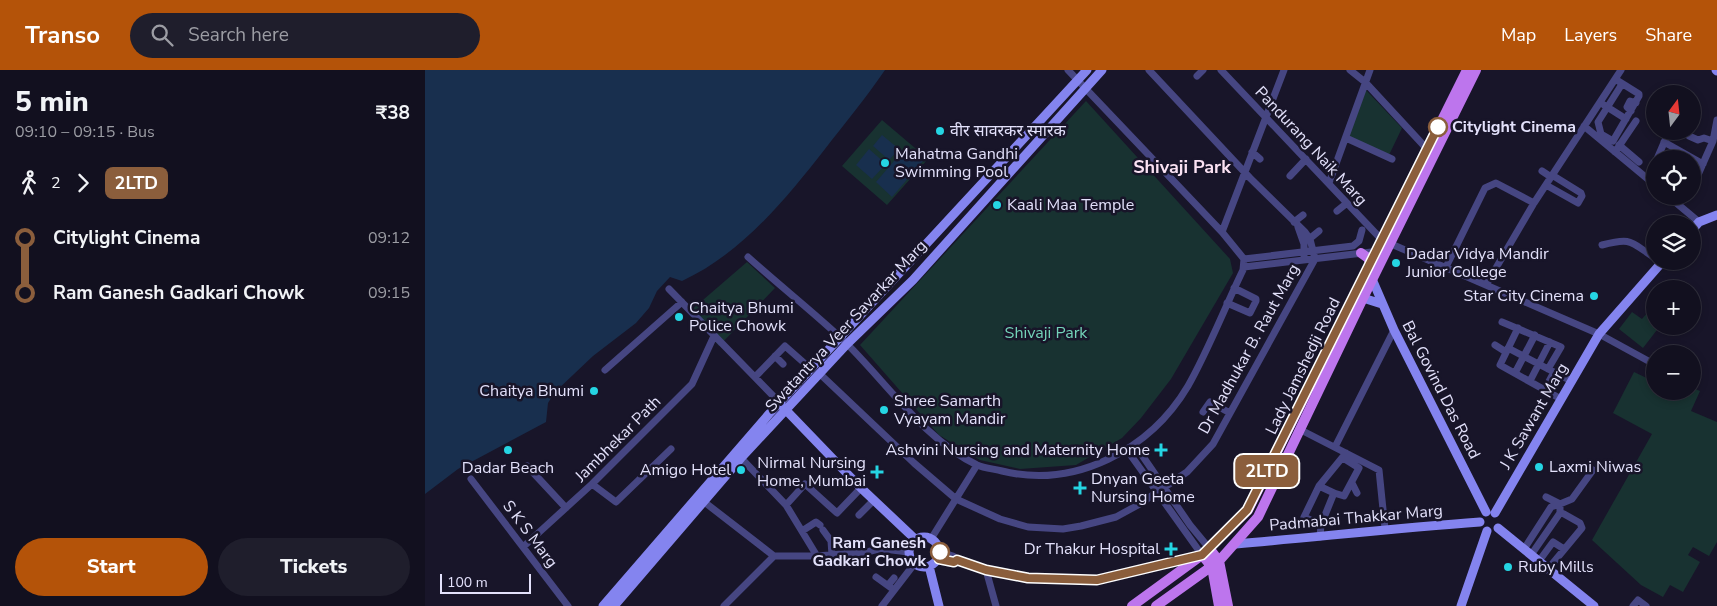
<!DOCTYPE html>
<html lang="en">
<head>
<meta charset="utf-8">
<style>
  body { margin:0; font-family:"Nunito Sans","Noto Sans Devanagari",sans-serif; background:#1f1e2c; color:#f1f3f6; height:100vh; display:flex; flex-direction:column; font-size:19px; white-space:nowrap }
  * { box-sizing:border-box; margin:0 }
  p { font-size:16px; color:#9c9da4 }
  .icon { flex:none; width:28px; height:28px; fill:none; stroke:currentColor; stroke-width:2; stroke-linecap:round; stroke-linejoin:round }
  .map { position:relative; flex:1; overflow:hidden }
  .sheet { display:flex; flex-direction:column; background:#12101f; width:425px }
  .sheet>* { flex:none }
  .badge { padding:0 10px; border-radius:8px; font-size:18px; line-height:32px }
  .needle { width:32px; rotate:15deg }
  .fabs { position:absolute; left:1221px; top:15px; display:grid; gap:10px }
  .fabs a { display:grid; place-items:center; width:55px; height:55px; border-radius:50%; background:#12101f; box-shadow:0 2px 8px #0003,0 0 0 1px #31303d; font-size:25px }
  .scale { position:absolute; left:15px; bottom:12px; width:91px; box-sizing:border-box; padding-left:5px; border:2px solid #e3e1fb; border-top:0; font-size:14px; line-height:18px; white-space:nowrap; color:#e3e1fb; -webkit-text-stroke:4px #181529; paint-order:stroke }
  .map>.badge { position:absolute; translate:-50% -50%; box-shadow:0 0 0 2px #fff }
  .legs { display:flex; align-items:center; gap:8px; height:55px; padding:0 15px; font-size:16px }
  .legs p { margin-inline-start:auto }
  .headline { display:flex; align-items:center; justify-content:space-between; height:85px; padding:0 15px }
  h1 { font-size:28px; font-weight:800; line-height:38px }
  .button { display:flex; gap:10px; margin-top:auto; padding:10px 15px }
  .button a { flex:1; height:58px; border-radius:30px; background:#b45309; color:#fff; font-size:20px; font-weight:800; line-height:58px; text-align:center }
  .button a+a { background:#1f1e2c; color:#f1f3f6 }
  ul { padding:0 15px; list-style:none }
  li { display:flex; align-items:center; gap:18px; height:55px; font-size:19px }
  li i { display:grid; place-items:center; width:8px; height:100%; margin:0 6px; background:currentColor }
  li i::after { content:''; width:12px; height:12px; margin:-6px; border:4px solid; border-radius:50%; background:#12101f }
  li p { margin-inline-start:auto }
  li:first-child i { background:linear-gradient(#0000 50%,currentColor 0) }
  li:last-child i { background:linear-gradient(currentColor 50%,#0000 0) }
  header { display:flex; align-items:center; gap:30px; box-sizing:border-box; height:70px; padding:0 25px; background:#b45309; color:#fff }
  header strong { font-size:24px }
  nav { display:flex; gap:28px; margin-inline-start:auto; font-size:18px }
  .search { width:350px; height:45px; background:#1f1e2c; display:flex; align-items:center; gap:12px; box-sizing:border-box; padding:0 18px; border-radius:28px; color:#9c9da4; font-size:19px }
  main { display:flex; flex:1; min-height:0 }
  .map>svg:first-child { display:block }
  .green { fill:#183231 }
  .water { fill:#182f4e }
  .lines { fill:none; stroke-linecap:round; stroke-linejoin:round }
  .street { stroke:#464682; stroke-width:7 }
  .secondary { stroke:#8484ef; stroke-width:9 }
  .primary { stroke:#bd75ed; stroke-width:10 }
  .line-1-casing { stroke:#fff; stroke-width:11 }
  .line-1 { stroke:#8b5e3c; stroke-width:8 }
  .stop-1-dot { fill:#fff; stroke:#8b5e3c; stroke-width:2.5 }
  .poi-dot { fill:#25d5e3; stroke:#181529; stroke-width:2 }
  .labels { text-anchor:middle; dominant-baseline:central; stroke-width:5; stroke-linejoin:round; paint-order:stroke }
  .stop-label { font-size:16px; font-weight:bold; fill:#e3e1fb; stroke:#181529; text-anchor:start }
  .poi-label { font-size:16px; fill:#e3e1fb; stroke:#181529; text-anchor:start }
  .street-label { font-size:16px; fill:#e3e1fb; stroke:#181529 }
  .park-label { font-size:16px; fill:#74d3b9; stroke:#181529 }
  .neighbourhood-label { font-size:18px; font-weight:bold; fill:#fbe2f3; stroke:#181529 }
</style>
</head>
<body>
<header>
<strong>Transo</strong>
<div class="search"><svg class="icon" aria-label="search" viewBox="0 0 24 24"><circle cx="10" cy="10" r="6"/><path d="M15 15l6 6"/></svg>Search here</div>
<nav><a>Map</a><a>Layers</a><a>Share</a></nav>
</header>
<main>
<section class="sheet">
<div class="headline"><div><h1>5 min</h1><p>09:10 – 09:15 · Bus</p></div><b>₹38</b></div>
<div class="legs"><svg class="icon" aria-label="walk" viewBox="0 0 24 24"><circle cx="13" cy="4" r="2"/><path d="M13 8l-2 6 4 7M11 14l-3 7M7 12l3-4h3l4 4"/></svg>2<svg class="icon" aria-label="forward" viewBox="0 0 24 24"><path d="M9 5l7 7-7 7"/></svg><b class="badge" style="background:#8b5e3c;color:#fff">2LTD</b></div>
<ul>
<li><i style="color:#8b5e3c"></i><b>Citylight Cinema</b><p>09:12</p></li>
<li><i style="color:#8b5e3c"></i><b>Ram Ganesh Gadkari Chowk</b><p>09:15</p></li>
</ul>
<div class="button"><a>Start</a><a>Tickets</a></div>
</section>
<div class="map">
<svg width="1292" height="536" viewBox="0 0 1292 536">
  <rect width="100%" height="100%" fill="#181529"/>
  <!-- green -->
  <path class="green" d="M940 19 977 58 964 85 924 67Z
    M661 31 805 189 808 203 746 309 716 348 697 368 651 395 595 399 555 390 514 365 435 275Z
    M457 50 503 89 462 135 417 96Z
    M322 192 350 218 294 276 264 242Z
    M1207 242 1217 249 1223 242 1230 248V256H1235L1218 278 1194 259Z
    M1209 302 1230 312V321H1268V318L1275 321 1266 341 1292 352V472L1284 486 1268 477 1263 485 1275 492 1258 522 1245 515 1238 527 1216 515 1167 470 1227 364 1188 343Z"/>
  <!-- water -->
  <path class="water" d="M0 0H460C441 28 420 53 400 79 360 130 317 183 257 211L245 207 232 221 224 238 211 253 168 286 130 322 123 333 121 352 33 399 0 424Z
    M457 65 474 79 464 90 448 76Z
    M481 77 498 91 467 127 451 112Z
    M444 79 461 94 447 109 431 95Z"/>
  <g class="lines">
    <!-- street -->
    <path class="street" d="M796 0 957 170 1174 264 1227 293
      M925 0 940 12 1002 79
      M772 6 778 0
      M1190 9 1214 24V26L1188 71 1176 64 1173 52 1197 14
      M1179 35 1201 49
      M1206 41 1202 37 1205 31 1211 33
      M1159 56 1230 115
      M1262 61 1264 66 1273 70 1279 68 1288 71
      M921 68 967 89
      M1239 72 1278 94
      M1194 75 1214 92
      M827 82 835 89
      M1190 82 1211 51
      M1232 89 1244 61
      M1117 101 1126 107
      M865 106 881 89
      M1268 109 1272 107 1288 71 1292 50
      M904 113 945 0
      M1121 115 1153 133 1157 126 1156 123 1127 105
      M1243 126 1274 152
      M912 141 922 133
      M869 152 878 145
      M873 157 879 174V186
      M797 162 859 0
      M883 170 894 161
      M1177 175C1208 167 1205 172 1230 188
      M323 187C354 215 387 241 417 269 459 309 499 370 552 395 559 398 569 399 577 401 650 419 725 380 763 316 783 281 800 237 818 200L819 189 797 162 643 0
      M819 189 928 176 934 171 937 160
      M819 197 955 181
      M1021 197 1060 118 1071 113 1109 133
      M1061 215 1109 133 1196 0
      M244 219 355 333
      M802 233 825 243 831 231V229L809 218
      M1077 252 1136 277 1123 299
      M1093 258 1075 295 1136 329
      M1070 275 1081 282
      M1083 278 1146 311
      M350 286 358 294
      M180 300 257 232
      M1090 303 1110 265
      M395 304 489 393 531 429 575 449 603 457 638 459 656 456 691 447 713 435 762 402 788 374 890 189 885 169 880 162 825 108 724 0
      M330 307 360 276 386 299
      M1105 311 1125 272
      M1120 319 1129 302
      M778 342 785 332 805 343
      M874 359 954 400 960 459
      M710 375 765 455 784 478
      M910 377 969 260
      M316 388 361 435 392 486
      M102 396 141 438
      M46 409 143 536
      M927 413 932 423
      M167 414 191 432 246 379
      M894 416 909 423 896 455 895 467
      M909 423 919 426 934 398 918 388
      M1121 427 1135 434 1147 429 1168 400
      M278 431 349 486H392L442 482 465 476H484
      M361 435 380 414 412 443 436 418
      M434 445 448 431
      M896 455 879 447 894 416 921 383
      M398 460 406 471 407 485
      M377 461 391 452 395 455
      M506 469 552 395
      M98 477 167 414 267 314 289 266
      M459 479 483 482
      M1099 479 1126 437 1135 434V443L1106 485
      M515 482 528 486 533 490
      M514 489 529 492 533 490 561 500 603 508 672 510 777 485 702 380
      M1114 491 1128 472 1139 479
      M1123 499 1157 458 1155 453 1139 444
      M561 500 571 536
      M451 507 469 520
      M464 514 469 508
      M299 536 349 486
      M457 536 490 493
      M1208 536 1213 530 1221 536"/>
    <!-- secondary -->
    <path class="secondary" d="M1291 0 1292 1
      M1268 159 1274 152 1292 145
      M947 209 969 260 1061 442
      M938 228 957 234
      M358 337 436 418 490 469
      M1070 443 1174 264 1238 191
      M1073 458 1169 536
      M484 482a15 15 0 1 1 30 0a15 15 0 1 1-30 0Z
      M811 474C892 467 973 458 1055 452
      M504 496 514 536
      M178 536 344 344 662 0
      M189 536 316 388 422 274 488 210 677 0
      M1036 536 1062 461"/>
    <!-- primary -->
    <path class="primary" d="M936 183 943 188 946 194
      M784 478 794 491 803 536
      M777 485 787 497 794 536
      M707 536 777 485 823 440 1042 0
      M731 536 794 491 833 447 938 228 1051 0"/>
  </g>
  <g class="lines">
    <!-- line-1 casing -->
    <g class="line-1-casing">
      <path id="line-1" d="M515 482 514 489 529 492 532 490 561 500 603 508 672 510 777 485 822 440 1013 57"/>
    </g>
    <!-- line-1 -->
    <use href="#line-1" class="line-1"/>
  </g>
  <!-- markers -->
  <g class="stop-1-dot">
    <circle cx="1013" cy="57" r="9"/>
    <circle cx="515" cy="482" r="9"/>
  </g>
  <g class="poi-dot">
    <circle cx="515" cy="61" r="5"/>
    <circle cx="460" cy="93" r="5"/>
    <circle cx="572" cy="135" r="5"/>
    <circle cx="971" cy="193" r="5"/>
    <circle cx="1169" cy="226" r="5"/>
    <circle cx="254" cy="247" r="5"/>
    <circle cx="169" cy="321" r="5"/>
    <circle cx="459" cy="340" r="5"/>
    <circle cx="83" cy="380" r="5"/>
    <path d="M733.5 372.5h5v5h5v5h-5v5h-5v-5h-5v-5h5z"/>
    <circle cx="1114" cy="397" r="5"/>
    <circle cx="316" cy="400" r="5"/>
    <path d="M449.5 394.5h5v5h5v5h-5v5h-5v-5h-5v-5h5z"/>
    <path d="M652.5 410.5h5v5h5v5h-5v5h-5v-5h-5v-5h5z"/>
    <path d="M743.5 471.5h5v5h5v5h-5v5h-5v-5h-5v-5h5z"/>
    <circle cx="1083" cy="497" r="5"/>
  </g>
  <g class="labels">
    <!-- stop labels -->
    <g class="stop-label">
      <text x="1027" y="57">Citylight Cinema</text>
      <text x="501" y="473" text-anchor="end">Ram Ganesh<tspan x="501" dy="18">Gadkari Chowk</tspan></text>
    </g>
    <!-- poi labels -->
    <g class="poi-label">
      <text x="525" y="61">वीर सावरकर स्मारक</text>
      <text x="470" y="84">Mahatma Gandhi<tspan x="470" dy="18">Swimming Pool</tspan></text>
      <text x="582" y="135">Kaali Maa Temple</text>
      <text x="981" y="184">Dadar Vidya Mandir<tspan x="981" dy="18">Junior College</tspan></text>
      <text x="1159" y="226" text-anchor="end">Star City Cinema</text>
      <text x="264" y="238">Chaitya Bhumi<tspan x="264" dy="18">Police Chowk</tspan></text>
      <text x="159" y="321" text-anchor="end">Chaitya Bhumi</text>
      <text x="469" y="331">Shree Samarth<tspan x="469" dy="18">Vyayam Mandir</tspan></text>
      <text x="725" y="380" text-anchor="end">Ashvini Nursing and Maternity Home</text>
      <text x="441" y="393" text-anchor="end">Nirmal Nursing<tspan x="441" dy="18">Home, Mumbai</tspan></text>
      <text x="1124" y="397">Laxmi Niwas</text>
      <text x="83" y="398" text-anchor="middle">Dadar Beach</text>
      <text x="306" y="400" text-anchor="end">Amigo Hotel</text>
      <text x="666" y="409">Dnyan Geeta<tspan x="666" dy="18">Nursing Home</tspan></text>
      <text x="735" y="479" text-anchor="end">Dr Thakur Hospital</text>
      <text x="1093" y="497">Ruby Mills</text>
    </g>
    <!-- street labels -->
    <g class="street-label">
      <text transform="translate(886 76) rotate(47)">Pandurang Naik Marg</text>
      <text transform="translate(421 256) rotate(-47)">Swatantrya Veer Savarkar Marg</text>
      <text transform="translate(824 279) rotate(-61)">Dr Madhukar B. Raut Marg</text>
      <text transform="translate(878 296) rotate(-64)">Lady Jamshedji Road</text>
      <text transform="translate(1016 320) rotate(63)">Bal Govind Das Road</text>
      <text transform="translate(1109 346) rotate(-60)">J K Sawant Marg</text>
      <text transform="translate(193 369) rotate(-45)">Jambhekar Path</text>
      <text transform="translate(931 448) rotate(-5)">Padmabai Thakkar Marg</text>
      <text transform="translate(105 464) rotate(53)">S K S Marg</text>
    </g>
    <!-- park labels -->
    <g class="park-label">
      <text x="621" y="263">Shivaji Park</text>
    </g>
    <!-- neighbourhood labels -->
    <g class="neighbourhood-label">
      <text x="757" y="97">Shivaji Park</text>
    </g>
  </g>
</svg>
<div class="fabs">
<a><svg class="needle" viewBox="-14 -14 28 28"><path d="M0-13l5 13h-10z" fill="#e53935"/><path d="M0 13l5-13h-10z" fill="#9c9da4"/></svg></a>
<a><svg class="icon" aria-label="locate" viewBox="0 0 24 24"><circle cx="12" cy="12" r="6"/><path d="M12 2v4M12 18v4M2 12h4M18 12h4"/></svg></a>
<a><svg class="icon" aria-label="layers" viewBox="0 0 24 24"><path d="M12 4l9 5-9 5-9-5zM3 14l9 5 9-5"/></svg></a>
<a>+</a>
<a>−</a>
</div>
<div class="scale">100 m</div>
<b class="badge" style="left:842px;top:401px;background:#8b5e3c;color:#fff">2LTD</b>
</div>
</main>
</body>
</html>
